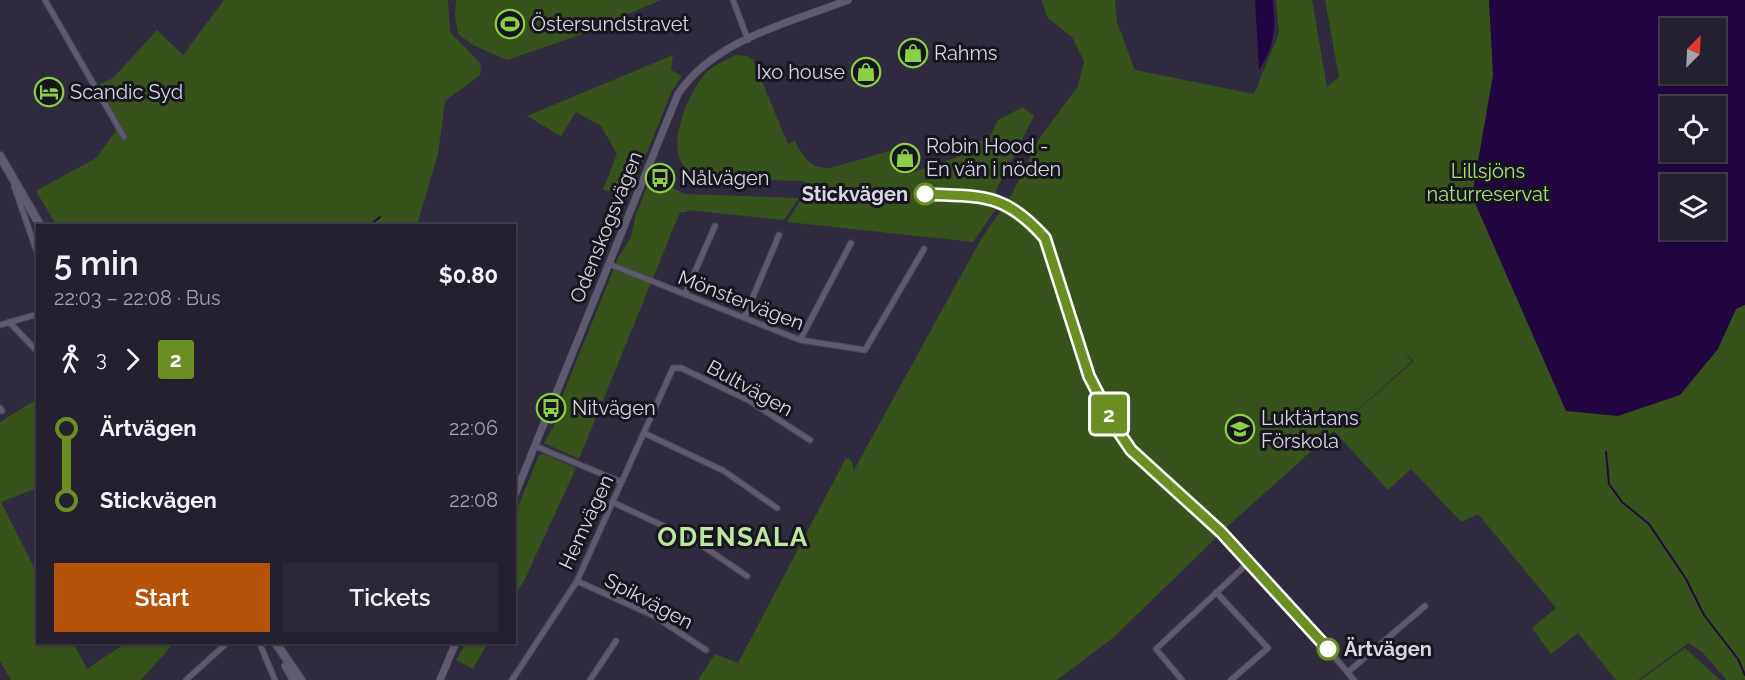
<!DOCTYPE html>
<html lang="en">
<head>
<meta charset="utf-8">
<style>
  body { margin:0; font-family:Raleway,sans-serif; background:#2c2837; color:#f1f3f6; height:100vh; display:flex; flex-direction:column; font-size:22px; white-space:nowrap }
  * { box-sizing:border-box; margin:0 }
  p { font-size:20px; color:#a3a3aa }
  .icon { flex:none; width:33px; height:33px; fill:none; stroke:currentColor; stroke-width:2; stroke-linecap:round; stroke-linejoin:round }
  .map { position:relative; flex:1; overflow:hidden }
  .details { position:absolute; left:36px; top:224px; width:480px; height:420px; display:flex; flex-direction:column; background:#24202f; border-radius:0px; box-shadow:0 2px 4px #0004,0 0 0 2px #413e4b }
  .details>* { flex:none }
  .badge { padding:0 12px; border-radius:4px; font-size:21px; line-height:39px }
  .needle { width:39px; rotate:24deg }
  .controls { position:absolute; left:1660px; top:18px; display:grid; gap:12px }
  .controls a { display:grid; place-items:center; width:66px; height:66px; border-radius:0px; background:#24202f; box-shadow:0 2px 4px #0004,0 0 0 2px #413e4b; font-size:30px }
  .map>.badge { position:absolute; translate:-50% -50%; box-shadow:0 0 0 3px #fff }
  .legs { display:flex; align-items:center; gap:9px; height:66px; padding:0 18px; font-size:20px }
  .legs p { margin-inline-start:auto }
  .overview { display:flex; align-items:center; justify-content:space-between; height:102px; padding:0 18px }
  h1 { font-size:33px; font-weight:600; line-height:45px }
  .primary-button { display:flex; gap:12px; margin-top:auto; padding:12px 18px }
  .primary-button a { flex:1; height:69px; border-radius:0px; background:#b45309; color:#fff; font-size:24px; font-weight:600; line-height:69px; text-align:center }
  .primary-button a+a { background:#2c2837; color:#f1f3f6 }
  ul { padding:0 18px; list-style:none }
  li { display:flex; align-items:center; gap:21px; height:72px; font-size:22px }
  li i { display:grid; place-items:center; width:9px; height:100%; margin:0 8px; background:currentColor }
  li i::after { content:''; width:15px; height:15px; margin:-8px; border:4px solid; border-radius:50%; background:#24202f }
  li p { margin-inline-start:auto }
  li:first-child i { background:linear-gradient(#0000 50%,currentColor 0) }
  li:last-child i { background:linear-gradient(currentColor 50%,#0000 0) }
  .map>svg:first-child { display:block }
  .green { fill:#37531b; fill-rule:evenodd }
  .water { fill:#210642; fill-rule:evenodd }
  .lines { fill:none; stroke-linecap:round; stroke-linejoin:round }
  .stream { stroke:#210642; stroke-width:2 }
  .minor-casing { stroke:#4a4656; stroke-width:7 }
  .tertiary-casing { stroke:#4a4656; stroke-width:8 }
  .secondary-casing { stroke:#4a4656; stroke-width:10 }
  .minor { stroke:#605a70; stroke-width:5 }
  .tertiary { stroke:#605a70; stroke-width:7 }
  .secondary { stroke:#605a70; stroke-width:8 }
  .line-1-casing { stroke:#fff; stroke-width:14 }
  .line-1 { stroke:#6b8e23; stroke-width:9 }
  .stop-1-dot { fill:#fff; stroke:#6b8e23; stroke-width:3 }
  .labels { text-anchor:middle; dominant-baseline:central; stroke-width:6; stroke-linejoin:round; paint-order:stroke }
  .poi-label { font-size:20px; fill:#d9d6e3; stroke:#17151e; text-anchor:start }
  .park-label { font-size:20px; fill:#a8e370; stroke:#17151e }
  .stop-label { font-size:20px; font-weight:bold; fill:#d9d6e3; stroke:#17151e; text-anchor:end }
  .street-label { font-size:20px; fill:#d9d6e3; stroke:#17151e }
  .district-label { font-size:26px; font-weight:bold; letter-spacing:1.5px; fill:#bfe59f; stroke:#17151e }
</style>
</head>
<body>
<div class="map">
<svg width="1745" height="680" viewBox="0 0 1745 680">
  <rect width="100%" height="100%" fill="#302a3f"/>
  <!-- green -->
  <path class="green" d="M224 0H448L450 32 481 64 480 75 445 101 438 154 417 225H56L36 191 96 158 118 128 94 87 113 78 157 30 183 55Z
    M456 0H661L574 37 507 60 473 45 458 34 455 15Z
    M1041 0H1115L1117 22 1135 70 1254 94 1279 33 1276 0H1312L1327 87 1339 77 1325 0H1745V680H1727L1702 652 1689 643 1638 680H1616L1578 633 1551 654 1532 628 1556 608 1478 514 1461 522 1411 469 1388 490 1334 431 1414 361 1404 352 1412 361 1228 526 1114 637 1057 680H698L715 654 738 663 846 458 851 460 854 470 980 241 1013 192 1039 139 1078 86 1084 61 1072 37 1048 18ZM1671 28H1716V74H1671ZM1671 106H1716V152H1671ZM1671 184H1716V230H1671Z
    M673 55 671 70 682 76 672 91 628 199 603 189 617 154 601 126 576 112 561 136 527 116Z
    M735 55 747 56 753 60 788 144 795 141C803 158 810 168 830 168L893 150 904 175 961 156 959 149 989 138 998 120 1023 107 1034 116 996 190 999 205 973 242 787 222 807 189 804 181 703 178C694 174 686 171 681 162 669 139 689 93 704 75 711 66 725 61 735 55Z
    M654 179 685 194 799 198 784 220 688 210 686 212H680L579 459 544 443 556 422 561 399 619 256 631 237 636 214 649 182Z
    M37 399V488L1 502 37 573 38 642H73L87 669 127 642H175L141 680H11L0 661V422Z
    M544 454 576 468 524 581 515 594V514L539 455Z
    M467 642H488L473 669 456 660Z
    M1685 648 1720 680H1640Z"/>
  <!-- water -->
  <path class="water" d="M1255 0H1273C1276 30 1275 44 1259 70Z
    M1489 0H1745V305L1736 309 1718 349 1680 395 1618 416 1566 411 1472 196 1493 75ZM1671 28H1716V74H1671ZM1671 106H1716V152H1671ZM1716 184V230H1671V184Z"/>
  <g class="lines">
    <!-- stream -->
    <path class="stream" d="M370 225 380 217
      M1606 452 1609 484 1622 502 1649 524 1686 579 1704 615 1738 659 1745 675"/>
    <!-- minor casing -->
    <g class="minor-casing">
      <path id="minor" d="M45 0 124 137
        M733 0 748 40
        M14 186 38 255
        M609 264 800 340 865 350 924 249
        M685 294 715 226
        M744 318 779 235
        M9 322 38 352
        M0 325 38 314
        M800 340 851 243
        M0 408 2 411
        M644 433 724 471 777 508
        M535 446 621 482
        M612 502 694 540 747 576
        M1221 532 1287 601 1354 680
        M577 581 654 616 706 650
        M1216 592 1268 648 1231 680
        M259 642 275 680
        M1348 672 1425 606
        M186 680 228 642
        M512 680 577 581 673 368H681L748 400 810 440
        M590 680 616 641
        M1182 680 1156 649 1249 562"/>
    </g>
    <!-- tertiary casing -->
    <g class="tertiary-casing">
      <path id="tertiary" d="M514 497 678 94C715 39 789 23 848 0
        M440 680 456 642"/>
    </g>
    <!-- secondary casing -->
    <g class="secondary-casing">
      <path id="secondary" d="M0 156 40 225
        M275 642 301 680
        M286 666 294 680"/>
    </g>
    <!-- minor -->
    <use href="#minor" class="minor"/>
    <!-- tertiary -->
    <use href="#tertiary" class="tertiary"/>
    <!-- secondary -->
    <use href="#secondary" class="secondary"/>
  </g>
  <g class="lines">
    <!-- line-1 casing -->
    <g class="line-1-casing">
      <path id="line-1" d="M925 194C983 197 1004 192 1045 238L1089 376 1114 425 1131 450 1221 532 1328 649"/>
    </g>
    <!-- line-1 -->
    <use href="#line-1" class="line-1"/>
  </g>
  <!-- icons -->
  <defs>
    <g id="stadium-ring" transform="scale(1.5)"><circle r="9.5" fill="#17151e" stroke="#8cce45" stroke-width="1.5"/><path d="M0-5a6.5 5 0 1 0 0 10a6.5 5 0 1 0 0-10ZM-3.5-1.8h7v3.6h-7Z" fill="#8cce45"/></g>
    <g id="shop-ring" transform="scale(1.5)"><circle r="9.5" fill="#17151e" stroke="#8cce45" stroke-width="1.5"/><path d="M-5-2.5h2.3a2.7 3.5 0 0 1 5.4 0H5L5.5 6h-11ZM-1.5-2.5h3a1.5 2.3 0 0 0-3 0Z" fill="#8cce45"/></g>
    <g id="hotel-ring" transform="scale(1.5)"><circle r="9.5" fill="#17151e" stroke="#8cce45" stroke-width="1.5"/><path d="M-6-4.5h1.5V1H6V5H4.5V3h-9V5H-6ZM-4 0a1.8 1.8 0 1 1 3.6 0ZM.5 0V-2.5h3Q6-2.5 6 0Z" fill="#8cce45"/></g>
    <g id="bus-ring" transform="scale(1.5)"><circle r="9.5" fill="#17151e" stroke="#8cce45" stroke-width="1.5"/><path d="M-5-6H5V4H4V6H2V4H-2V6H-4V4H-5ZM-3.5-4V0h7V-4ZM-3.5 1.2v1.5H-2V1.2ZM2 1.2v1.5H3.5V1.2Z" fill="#8cce45"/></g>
    <g id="school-ring" transform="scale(1.5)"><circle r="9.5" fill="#17151e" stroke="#8cce45" stroke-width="1.5"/><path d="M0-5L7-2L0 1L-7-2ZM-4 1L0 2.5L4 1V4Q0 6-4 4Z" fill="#8cce45"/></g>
  </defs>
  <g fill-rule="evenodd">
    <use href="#stadium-ring" x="510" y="24"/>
    <use href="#shop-ring" x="913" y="53"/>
    <use href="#shop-ring" x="866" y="72"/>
    <use href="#hotel-ring" x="49" y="92"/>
    <use href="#shop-ring" x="905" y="158"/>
    <use href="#bus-ring" x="660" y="178"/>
    <use href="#bus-ring" x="551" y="408"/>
    <use href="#school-ring" x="1240" y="429"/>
  </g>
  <!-- markers -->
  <g class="stop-1-dot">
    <circle cx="925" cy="194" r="10"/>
    <circle cx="1328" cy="649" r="10"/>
  </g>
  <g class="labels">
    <!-- poi labels -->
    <g class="poi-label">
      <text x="531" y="24">Östersundstravet</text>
      <text x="934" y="53">Rahms</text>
      <text x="845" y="72" text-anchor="end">Ixo house</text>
      <text x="70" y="92">Scandic Syd</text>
      <text x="926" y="146">Robin Hood -<tspan x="926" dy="23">En vän i nöden</tspan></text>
      <text x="681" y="178">Nålvägen</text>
      <text x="572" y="408">Nitvägen</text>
      <text x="1261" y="418">Luktärtans<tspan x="1261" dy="23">Förskola</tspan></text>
    </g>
    <!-- park labels -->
    <g class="park-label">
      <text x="1488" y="171">Lillsjöns<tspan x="1488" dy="23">naturreservat</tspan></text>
    </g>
    <!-- stop labels -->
    <g class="stop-label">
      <text x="908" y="194">Stickvägen</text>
      <text x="1344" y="649" text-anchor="start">Ärtvägen</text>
    </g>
    <!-- street labels -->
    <g class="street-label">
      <text transform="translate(606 227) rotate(-68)">Odenskogsvägen</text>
      <text transform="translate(741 300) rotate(21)">Mönstervägen</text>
      <text transform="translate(750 388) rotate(29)">Bultvägen</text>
      <text transform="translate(586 522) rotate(-65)">Hemvägen</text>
      <text transform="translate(649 601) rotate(28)">Spikvägen</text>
    </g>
    <!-- district labels -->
    <g class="district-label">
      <text x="733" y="537">ODENSALA</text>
    </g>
  </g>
</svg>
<div class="controls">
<a><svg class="needle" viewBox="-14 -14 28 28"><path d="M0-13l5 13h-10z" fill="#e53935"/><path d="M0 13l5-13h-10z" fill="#a3a3aa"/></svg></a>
<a><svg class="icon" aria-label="locate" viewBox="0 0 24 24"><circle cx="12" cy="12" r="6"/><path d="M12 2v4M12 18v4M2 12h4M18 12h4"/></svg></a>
<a><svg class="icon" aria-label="layers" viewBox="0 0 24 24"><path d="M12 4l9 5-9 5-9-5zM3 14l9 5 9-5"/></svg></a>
</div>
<b class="badge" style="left:1109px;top:414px;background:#6b8e23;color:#fff">2</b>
<section class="details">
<div class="overview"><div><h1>5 min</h1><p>22:03 – 22:08 · Bus</p></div><b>$0.80</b></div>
<div class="legs"><svg class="icon" aria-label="walk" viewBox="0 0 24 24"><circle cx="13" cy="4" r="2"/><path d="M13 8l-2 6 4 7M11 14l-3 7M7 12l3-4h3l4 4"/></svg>3<svg class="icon" aria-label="forward" viewBox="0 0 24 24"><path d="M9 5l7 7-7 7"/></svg><b class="badge" style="background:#6b8e23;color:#fff">2</b></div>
<ul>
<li><i style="color:#6b8e23"></i><b>Ärtvägen</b><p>22:06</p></li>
<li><i style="color:#6b8e23"></i><b>Stickvägen</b><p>22:08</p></li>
</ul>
<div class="primary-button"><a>Start</a><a>Tickets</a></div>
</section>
</div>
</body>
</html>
